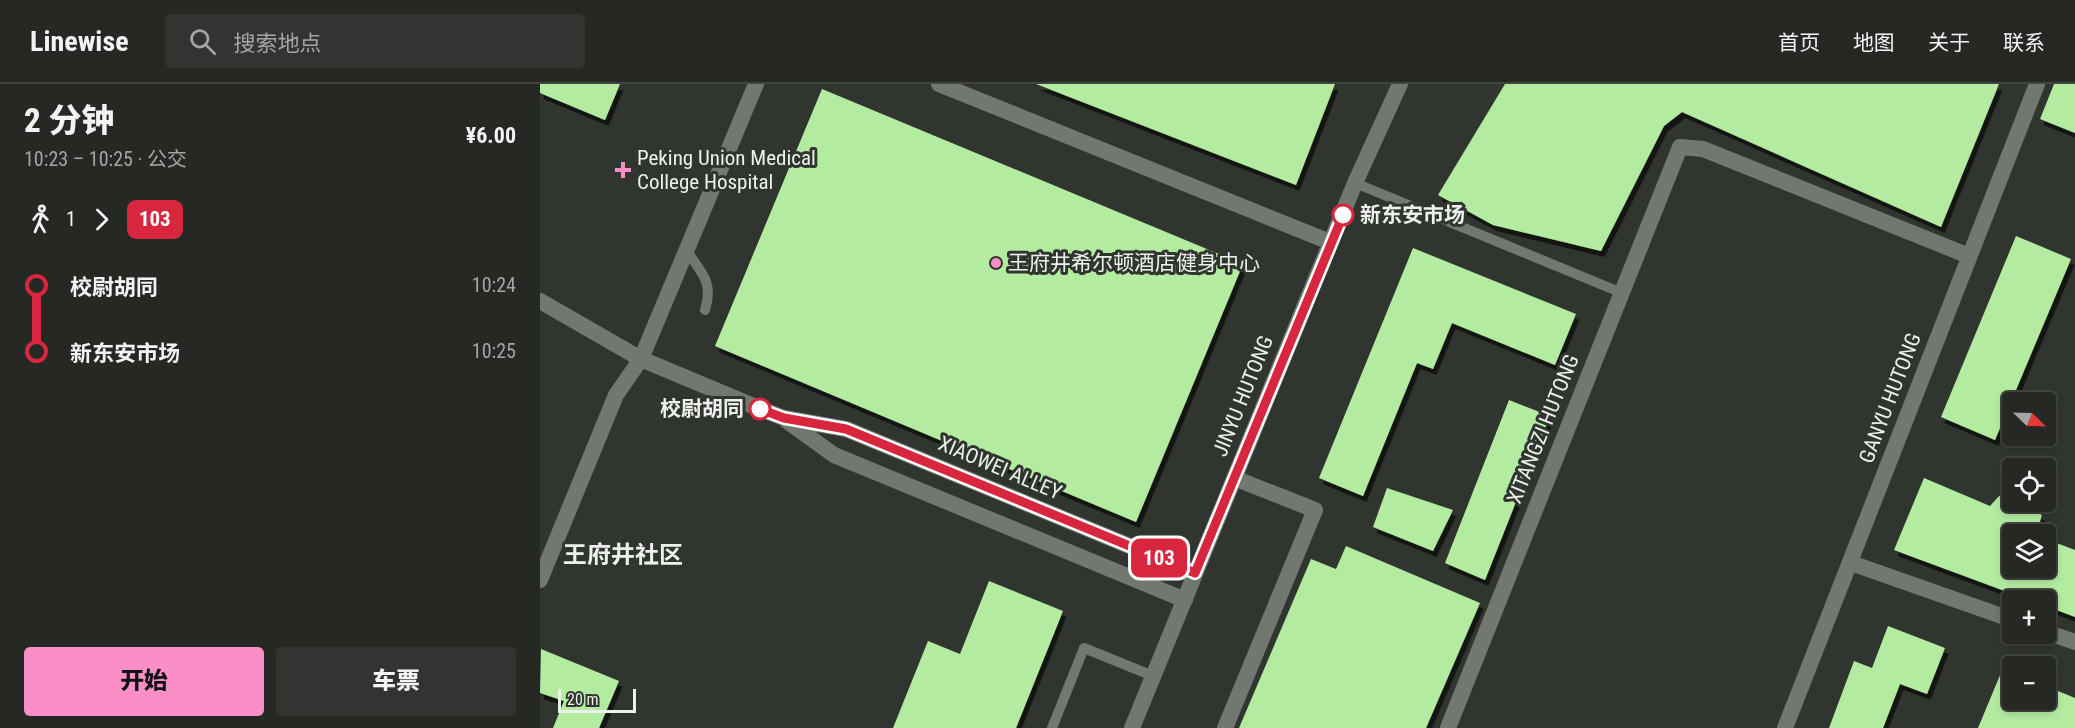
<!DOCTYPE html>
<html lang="zh">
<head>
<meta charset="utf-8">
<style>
  body { margin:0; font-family:"Roboto Condensed","Noto Sans SC",sans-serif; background:#313430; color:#f1f3f6; height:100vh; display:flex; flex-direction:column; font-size:22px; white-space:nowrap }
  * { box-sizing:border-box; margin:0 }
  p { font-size:20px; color:#a3a6a6 }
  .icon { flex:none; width:33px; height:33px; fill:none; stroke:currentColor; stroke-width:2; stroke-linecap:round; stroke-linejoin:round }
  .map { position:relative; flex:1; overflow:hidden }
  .drawer { display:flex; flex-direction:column; background:#252823; width:540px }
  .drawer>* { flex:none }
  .badge { padding:0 12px; border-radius:9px; font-size:21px; line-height:39px }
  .needle { width:39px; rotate:113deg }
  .tools { position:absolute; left:1462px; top:308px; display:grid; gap:12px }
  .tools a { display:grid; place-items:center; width:54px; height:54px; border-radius:6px; background:#252823; box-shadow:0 3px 9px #0003,0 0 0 2px #424441; font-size:30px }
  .scale { position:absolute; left:18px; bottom:15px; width:78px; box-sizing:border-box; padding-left:6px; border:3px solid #edf0ed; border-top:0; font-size:16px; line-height:21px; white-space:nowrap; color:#edf0ed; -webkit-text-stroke:4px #31352f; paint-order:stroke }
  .map>.badge { position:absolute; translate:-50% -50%; box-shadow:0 0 0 3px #fff }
  .legs { display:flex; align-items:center; gap:9px; height:66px; padding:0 24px; font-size:20px }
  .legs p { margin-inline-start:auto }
  .head { display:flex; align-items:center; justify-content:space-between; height:102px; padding:0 24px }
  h1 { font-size:33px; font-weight:800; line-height:45px }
  .button { display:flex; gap:12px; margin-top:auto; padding:12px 24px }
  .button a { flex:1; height:69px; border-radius:6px; background:#fa8fc8; color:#111; font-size:24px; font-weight:800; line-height:69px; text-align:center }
  .button a+a { background:#313430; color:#f1f3f6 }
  ul { padding:0 24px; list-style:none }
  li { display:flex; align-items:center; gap:21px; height:66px; font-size:22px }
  li i { display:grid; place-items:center; width:9px; height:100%; margin:0 8px; background:currentColor }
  li i::after { content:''; width:15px; height:15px; margin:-8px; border:4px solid; border-radius:50%; background:#252823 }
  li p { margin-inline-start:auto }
  li:first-child i { background:linear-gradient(#0000 50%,currentColor 0) }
  li:last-child i { background:linear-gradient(currentColor 50%,#0000 0) }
  header { display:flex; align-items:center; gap:36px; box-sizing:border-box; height:84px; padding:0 30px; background:#252823; border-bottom:2px solid #424441 }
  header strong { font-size:28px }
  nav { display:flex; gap:33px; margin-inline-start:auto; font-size:21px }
  .search { width:420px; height:54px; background:#313430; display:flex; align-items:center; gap:15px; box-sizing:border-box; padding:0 21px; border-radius:6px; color:#a3a6a6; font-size:22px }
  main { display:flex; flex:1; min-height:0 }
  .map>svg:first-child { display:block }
  .building { fill:#b3eca0; filter:url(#shadow) }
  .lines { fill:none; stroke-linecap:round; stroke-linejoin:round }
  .service { stroke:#727770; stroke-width:10 }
  .minor { stroke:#727770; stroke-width:16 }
  .tertiary { stroke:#727770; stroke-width:16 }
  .secondary { stroke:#727770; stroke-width:16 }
  .line-1-casing { stroke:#fff; stroke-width:14 }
  .line-1 { stroke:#d7263d; stroke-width:9 }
  .poi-dot { fill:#fa8fc8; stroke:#31352f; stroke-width:2 }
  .stop-1-dot { fill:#fff; stroke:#d7263d; stroke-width:3 }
  .labels { text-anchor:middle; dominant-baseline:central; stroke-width:6; stroke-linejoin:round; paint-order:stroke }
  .poi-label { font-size:21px; fill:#edf0ed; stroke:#31352f; text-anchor:start }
  .stop-label { font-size:21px; font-weight:bold; fill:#edf0ed; stroke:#31352f; text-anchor:start }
  .street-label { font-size:21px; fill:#edf0ed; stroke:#31352f }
  .quarter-label { font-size:24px; font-weight:bold; fill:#edf0ed; stroke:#31352f }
</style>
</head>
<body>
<header>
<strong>Linewise</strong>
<div class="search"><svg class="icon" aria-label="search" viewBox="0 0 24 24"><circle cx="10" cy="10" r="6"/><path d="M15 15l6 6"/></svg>搜索地点</div>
<nav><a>首页</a><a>地图</a><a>关于</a><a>联系</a></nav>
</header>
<main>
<section class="drawer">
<div class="head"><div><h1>2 分钟</h1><p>10:23 – 10:25 · 公交</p></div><b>¥6.00</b></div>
<div class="legs"><svg class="icon" aria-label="walk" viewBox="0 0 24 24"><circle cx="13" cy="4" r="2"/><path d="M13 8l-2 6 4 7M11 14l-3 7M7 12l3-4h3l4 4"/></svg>1<svg class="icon" aria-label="forward" viewBox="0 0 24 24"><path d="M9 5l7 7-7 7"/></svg><b class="badge" style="background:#d7263d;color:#fff">103</b></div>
<ul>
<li><i style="color:#d7263d"></i><b>校尉胡同</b><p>10:24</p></li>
<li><i style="color:#d7263d"></i><b>新东安市场</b><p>10:25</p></li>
</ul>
<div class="button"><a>开始</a><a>车票</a></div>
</section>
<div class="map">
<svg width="1535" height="644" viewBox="0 0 1535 644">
  <defs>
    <filter id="shadow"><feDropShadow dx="3.5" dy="6" stdDeviation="0" flood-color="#0009"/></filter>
  </defs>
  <rect width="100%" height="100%" fill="#31352f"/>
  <!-- building -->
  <path class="building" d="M0 0H80L65 36 0 9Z
    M496 0H795L756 101Z
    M965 0H1459L1401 143 1142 28 1124 42 1061 167 953 141 898 111Z
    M1514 0H1535V49L1500 35Z
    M282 5 703 180 596 438 175 262Z
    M1476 152 1531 175 1455 356 1401 333Z
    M873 164 1036 230 1015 281 912 239 893 285 877 279 823 412 779 394Z
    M969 316 1010 332 945 496 905 479Z
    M1384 394 1450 422 1459 412 1502 431 1496 450H1473V483H1506V455L1535 466V533L1506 522V516H1489L1354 466Z
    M847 404 913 426 893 467 833 443Z
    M806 462 940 519 886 644H699L771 475 796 485Z
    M449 497 523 527 476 644H353L388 557 420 570Z
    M1348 542 1405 564 1387 610 1360 600 1343 644H1289L1314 577 1332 584Z
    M1 565 79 597 59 644H13L24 617 0 609Z
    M1463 584 1473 588V615H1506V602L1535 614V644H1438Z"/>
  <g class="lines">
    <!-- service -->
    <path class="service" d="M815 99 1082 209
      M146 166C161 188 174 198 165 226
      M512 644 544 564 613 592"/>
    <!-- minor -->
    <path class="minor" d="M399 0 790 158
      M1311 479 1473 536
      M0 496 76 311 101 275 216 0
      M1506 548 1535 558
      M685 644 775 426 694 394
      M908 644 1140 63 1163 65 1429 172"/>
    <!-- tertiary -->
    <path class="tertiary" d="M0 217 101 275 218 324 244 334 306 345 655 489
      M247 337 294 371 645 516
      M1245 644 1497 0"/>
    <!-- secondary -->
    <path class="secondary" d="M592 644 815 99 860 0"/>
  </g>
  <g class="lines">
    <!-- line-1 casing -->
    <g class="line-1-casing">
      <path id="line-1" d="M220 325 244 334 306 345 655 489 803 131"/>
    </g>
    <!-- line-1 -->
    <use href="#line-1" class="line-1"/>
  </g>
  <!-- markers -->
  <g class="poi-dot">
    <path d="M80 77h6v6h6v6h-6v6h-6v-6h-6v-6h6z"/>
    <circle cx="456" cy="179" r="6"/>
  </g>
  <g class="stop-1-dot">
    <circle cx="803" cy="131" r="10"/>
    <circle cx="220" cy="325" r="10"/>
  </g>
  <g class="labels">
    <!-- poi labels -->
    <g class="poi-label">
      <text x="97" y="74">Peking Union Medical<tspan x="97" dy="24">College Hospital</tspan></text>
      <text x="468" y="179">王府井希尔顿酒店健身中心</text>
    </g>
    <!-- stop labels -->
    <g class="stop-label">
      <text x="820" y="131">新东安市场</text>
      <text x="204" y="325" text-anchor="end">校尉胡同</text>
    </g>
    <!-- street labels -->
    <g class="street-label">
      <text transform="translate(703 312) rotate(-68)">JINYU HUTONG</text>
      <text transform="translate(1350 314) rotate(-69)">GANYU HUTONG</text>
      <text transform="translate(1003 345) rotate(-68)">XITANGZI HUTONG</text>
      <text transform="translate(460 384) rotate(23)">XIAOWEI ALLEY</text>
    </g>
    <!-- quarter labels -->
    <g class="quarter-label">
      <text x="83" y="471">王府井社区</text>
    </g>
  </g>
</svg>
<div class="tools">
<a><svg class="needle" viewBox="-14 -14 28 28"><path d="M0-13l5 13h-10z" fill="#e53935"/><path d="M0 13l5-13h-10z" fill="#a3a6a6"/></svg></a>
<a><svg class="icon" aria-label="locate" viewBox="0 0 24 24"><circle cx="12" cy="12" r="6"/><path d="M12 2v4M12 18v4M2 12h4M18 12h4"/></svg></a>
<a><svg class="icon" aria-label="layers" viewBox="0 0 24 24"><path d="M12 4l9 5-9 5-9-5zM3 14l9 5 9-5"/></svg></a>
<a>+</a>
<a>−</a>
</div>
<div class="scale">20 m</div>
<b class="badge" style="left:619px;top:474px;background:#d7263d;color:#fff">103</b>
</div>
</main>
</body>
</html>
